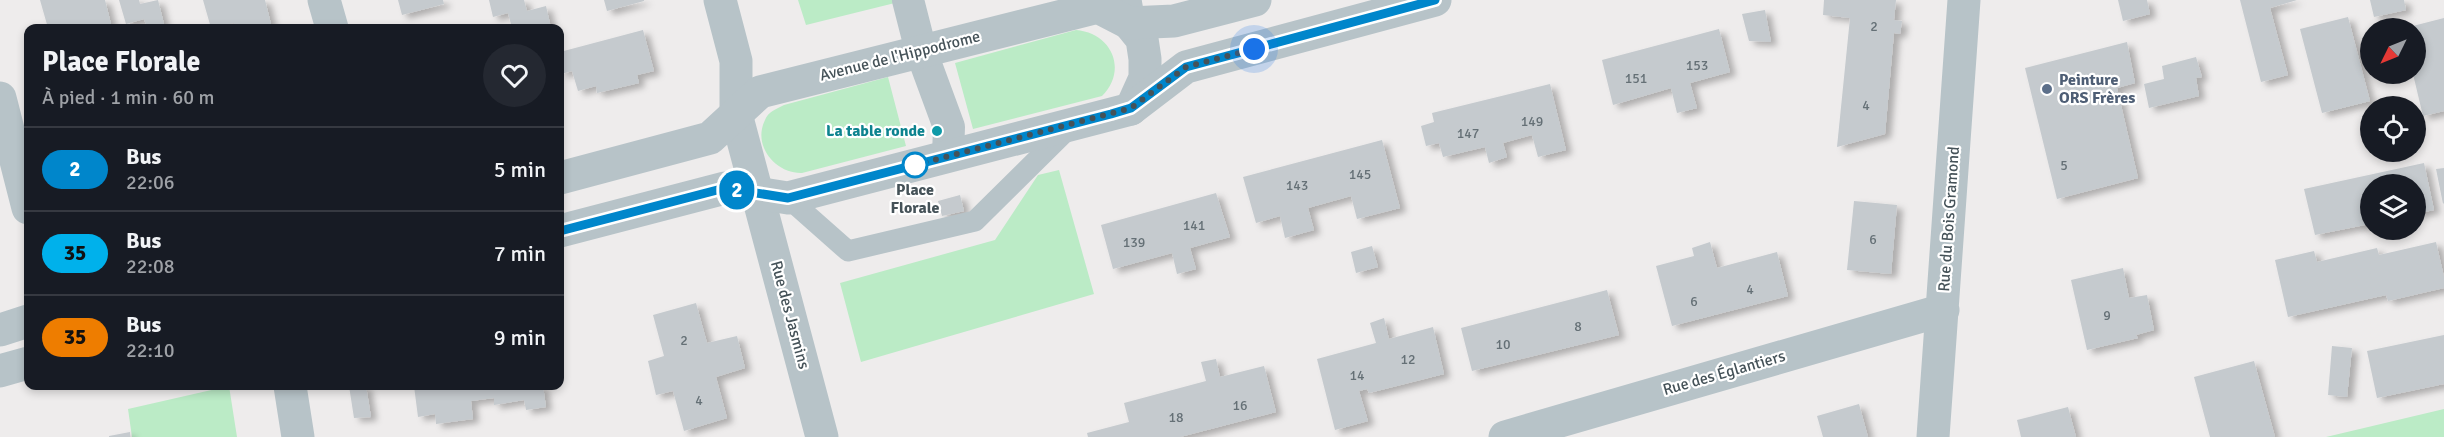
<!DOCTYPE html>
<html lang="fr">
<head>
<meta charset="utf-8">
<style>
  body { margin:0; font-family:Signika,sans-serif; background:#242831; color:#f1f3f6; height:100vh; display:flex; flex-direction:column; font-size:22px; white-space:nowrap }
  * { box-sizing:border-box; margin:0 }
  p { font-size:20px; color:#9ea1a6 }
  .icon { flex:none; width:33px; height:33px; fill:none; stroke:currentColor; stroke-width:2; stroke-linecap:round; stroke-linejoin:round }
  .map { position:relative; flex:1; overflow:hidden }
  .side { position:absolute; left:24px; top:24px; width:540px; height:366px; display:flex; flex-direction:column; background:#171b24; border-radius:12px; box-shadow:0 3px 9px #0003 }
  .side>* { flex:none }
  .badge { padding:0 12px; border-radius:20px; font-size:21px; line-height:39px }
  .needle { width:39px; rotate:227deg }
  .tools { position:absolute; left:2360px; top:18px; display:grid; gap:12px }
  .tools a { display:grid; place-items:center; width:66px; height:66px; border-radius:50%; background:#171b24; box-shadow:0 3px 9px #0003; font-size:30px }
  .you { position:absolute; width:30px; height:30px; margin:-15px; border:4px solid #fff; border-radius:50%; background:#1a73e8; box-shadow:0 0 0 9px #1a73e833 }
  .map>.badge { position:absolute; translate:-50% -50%; box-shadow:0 0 0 3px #fff }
  .round { display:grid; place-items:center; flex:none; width:63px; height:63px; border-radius:32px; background:#242831 }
  .head { display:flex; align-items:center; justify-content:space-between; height:102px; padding:0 18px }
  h1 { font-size:28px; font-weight:800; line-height:45px }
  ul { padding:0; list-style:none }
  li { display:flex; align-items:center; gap:18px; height:84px; padding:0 18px; border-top:2px solid #363941 }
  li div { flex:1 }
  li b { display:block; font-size:22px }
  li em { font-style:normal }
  li .badge { min-width:66px; font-weight:700; text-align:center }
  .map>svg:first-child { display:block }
  .green { fill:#bbebc6 }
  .building { fill:#c5cace; filter:url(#shadow) }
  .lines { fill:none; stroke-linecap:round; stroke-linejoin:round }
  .service { stroke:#b7c3c8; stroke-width:21 }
  .pedestrian { stroke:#b7c3c8; stroke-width:32 }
  .minor { stroke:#b7c3c8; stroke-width:33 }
  .tertiary { stroke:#b7c3c8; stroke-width:33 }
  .line-casing { stroke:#fff; stroke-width:14 }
  .line { stroke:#0086cb; stroke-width:9 }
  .walk { stroke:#455258; stroke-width:6; stroke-dasharray:0 10.8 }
  .service-dot { fill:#5c6f8a; stroke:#fff; stroke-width:2 }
  .culture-dot { fill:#0f9aa8; stroke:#fff; stroke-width:2 }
  .stop-dot { fill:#fff; stroke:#0086cb; stroke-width:3 }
  .labels { text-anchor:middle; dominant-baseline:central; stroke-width:4.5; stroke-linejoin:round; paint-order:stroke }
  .number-label { font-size:14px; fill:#657076 }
  .street-label { font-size:16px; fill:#455258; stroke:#fff }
  .service-label { font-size:16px; font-weight:bold; fill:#4e5e75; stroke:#fff; text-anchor:start }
  .culture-label { font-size:16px; font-weight:bold; fill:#0d838f; stroke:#fff; text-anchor:end }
  .stop-label { font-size:16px; font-weight:bold; fill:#455258; stroke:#fff }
</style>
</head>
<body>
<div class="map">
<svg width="2444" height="437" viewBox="0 0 2444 437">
  <defs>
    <filter id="shadow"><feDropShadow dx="6" dy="4" stdDeviation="3" flood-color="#0004"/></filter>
  </defs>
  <rect width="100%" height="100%" fill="#eeecec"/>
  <!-- green -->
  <path class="green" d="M798 0H907L806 25Z
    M1076 30C1112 33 1128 70 1102 96L973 129 955 63Z
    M888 77 906 146 802 173C776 174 752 146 765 120 768 112 776 109 784 105Z
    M1059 170 1094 294 861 362 840 283 995 240 1038 175Z
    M229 386 237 437H132L128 409Z
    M2444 409V437H2326Z"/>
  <!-- building -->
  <path class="building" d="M40 0H105L112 28H54L53 26 48 28Z
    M119 0H139L140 4 158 0 165 28H147L144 19 126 24Z
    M203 0H265L272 28H235L234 23 211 28Z
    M398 0H443L444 4 402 15Z
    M489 0H524L527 11 546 6 551 28H512L508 13 493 17Z
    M604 0H644V1L607 11Z
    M1824 0H1896L1894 20 1902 21 1900 34 1894 33 1885 134 1837 147 1850 18 1823 15Z
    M2118 0H2147L2150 14 2123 21Z
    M2240 0H2297L2270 8 2288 75 2261 82Z
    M2370 0H2404L2406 10 2374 17Z
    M1765 10 1771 42 1749 41 1742 14Z
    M2348 17 2370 101 2322 113 2300 29Z
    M2444 18V111L2423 116 2413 74H2415V28H2405Z
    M1719 29 1730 72 1690 83 1697 108 1677 113 1671 88 1613 105 1602 60Z
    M643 30 654 71 637 75 639 83 597 93 596 86 578 91 572 71 561 74 560 52Z
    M2127 42 2135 83 2117 88 2138 178 2057 199 2025 68Z
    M2196 57 2202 77 2196 78 2199 96 2149 108 2144 84 2164 79 2162 66Z
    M1550 84 1566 150 1538 157 1532 135 1503 143 1507 157 1489 163 1485 147 1443 157 1439 143 1426 146 1421 126 1434 122 1432 113Z
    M1382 140 1400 208 1357 219 1351 196 1308 208 1314 230 1285 238 1280 216 1256 223 1243 177Z
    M2424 163 2434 210 2415 214V184H2370V224L2315 235 2304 189Z
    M2444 168V203L2443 204 2436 169Z
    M1216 193 1230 237 1190 248 1196 269 1177 274 1172 253 1113 269 1101 225Z
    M960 195 964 211 942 216 938 201Z
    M1854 201 1897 205 1891 274 1847 270Z
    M1710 242 1717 268 1777 252 1788 296 1672 326 1656 266 1694 256 1692 248Z
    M2436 242 2444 277V288L2388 301 2386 295 2288 317 2275 260 2314 251 2317 262 2377 248 2379 255Z
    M1372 246 1378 267 1356 273 1351 252Z
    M2123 268 2129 298 2147 295 2154 330 2136 335 2138 338 2087 350 2071 280Z
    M1607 290 1619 335 1472 371 1461 328Z
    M696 303 707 343 737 336 745 368 716 377 727 418 684 431 673 391 656 395 648 361 664 356 653 315Z
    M1384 318 1389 339 1433 327 1444 374 1369 393 1367 389 1359 391 1368 421 1335 430 1317 359 1376 343 1370 323Z
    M2444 335V384L2377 398 2367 351Z
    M2332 346 2352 348 2347 397 2328 395Z
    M1216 359 1220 377 1264 366 1276 412 1180 437H1088L1087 433 1129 422 1124 403 1206 381 1201 362Z
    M2254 361 2275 437H2210L2194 377Z
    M349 386H366L371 417 354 418Z
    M414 386H543L546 407 526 410 524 400 494 405V398L471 401 473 419 436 424 435 414 418 417Z
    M1859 404 1868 437H1823L1817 416Z
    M2068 407 2076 437H2021L2017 420Z
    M130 432V437H109V436Z"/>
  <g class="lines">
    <!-- service -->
    <path class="service" d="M788 198 848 251 975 221 1068 129"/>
    <!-- pedestrian -->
    <path class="pedestrian" d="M908 0 921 51 949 127 948 156"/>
    <!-- minor -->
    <path class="minor" d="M324 0 332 28
      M720 0 736 61V114L822 437
      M1125 0 1129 23 1142 39 1145 59V78L1131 109
      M0 98 28 208
      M290 386 298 437
      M1505 437 1943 310
      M1933 437 1964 0"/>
    <!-- tertiary -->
    <path class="tertiary" d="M560 178 710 138 760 92 1098 7 1129 23 1174 21 1255 0
      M560 231 725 188 788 198 1131 109 1186 67 1435 0
      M0 330 28 321
      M0 371 28 363"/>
  </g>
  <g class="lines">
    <!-- line casing -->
    <g class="line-casing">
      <path id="line" d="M560 231 725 188 788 198 1111 114 1131 108 1186 67 1435 0"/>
    </g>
    <!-- line -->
    <use href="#line" class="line"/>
    <!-- walk -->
    <path class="walk" d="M915 165 1131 108 1186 67 1254 49"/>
  </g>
  <!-- markers -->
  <circle class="service-dot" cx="2047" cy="89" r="6"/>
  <circle class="culture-dot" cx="937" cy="131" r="6"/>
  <circle class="stop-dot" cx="915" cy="165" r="12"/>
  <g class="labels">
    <!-- number labels -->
    <g class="number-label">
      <text x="1874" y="26">2</text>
      <text x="1697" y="65">153</text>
      <text x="1636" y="78">151</text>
      <text x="1866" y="105">4</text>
      <text x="1532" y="121">149</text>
      <text x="1468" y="133">147</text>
      <text x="2064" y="165">5</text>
      <text x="1360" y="174">145</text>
      <text x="1297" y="185">143</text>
      <text x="1194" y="225">141</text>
      <text x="1873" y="239">6</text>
      <text x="1134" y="242">139</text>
      <text x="1750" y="289">4</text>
      <text x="1694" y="301">6</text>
      <text x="2107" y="315">9</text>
      <text x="1578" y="326">8</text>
      <text x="684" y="340">2</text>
      <text x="1503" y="344">10</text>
      <text x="1408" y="359">12</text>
      <text x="1357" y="375">14</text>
      <text x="699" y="400">4</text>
      <text x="1240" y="405">16</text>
      <text x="1176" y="417">18</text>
    </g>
    <!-- street labels -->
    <g class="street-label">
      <text transform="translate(900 56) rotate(-14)">Avenue de l'Hippodrome</text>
      <text transform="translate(1949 219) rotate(-86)">Rue du Bois Gramond</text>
      <text transform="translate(790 315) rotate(75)">Rue des Jasmins</text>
      <text transform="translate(1724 373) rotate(-16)">Rue des Églantiers</text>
    </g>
    <!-- service labels -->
    <g class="service-label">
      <text x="2059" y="80">Peinture<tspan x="2059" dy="18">ORS Frères</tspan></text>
    </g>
    <!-- culture labels -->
    <g class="culture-label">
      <text x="925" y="131">La table ronde</text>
    </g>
    <!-- stop labels -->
    <g class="stop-label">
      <text x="915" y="190">Place<tspan x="915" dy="18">Florale</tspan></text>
    </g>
  </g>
</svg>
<div class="tools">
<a><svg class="needle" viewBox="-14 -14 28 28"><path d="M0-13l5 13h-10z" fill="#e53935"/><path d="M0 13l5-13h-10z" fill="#9ea1a6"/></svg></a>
<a><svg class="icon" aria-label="locate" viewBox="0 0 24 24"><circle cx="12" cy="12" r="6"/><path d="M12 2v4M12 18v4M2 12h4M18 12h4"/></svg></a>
<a><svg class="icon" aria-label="layers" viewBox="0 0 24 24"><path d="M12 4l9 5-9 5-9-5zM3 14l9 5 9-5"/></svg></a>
</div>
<div class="you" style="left:1254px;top:49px"></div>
<b class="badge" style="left:737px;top:190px;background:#0086cb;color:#fff">2</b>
<section class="side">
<div class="head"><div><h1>Place Florale</h1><p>À pied · 1 min · 60 m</p></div><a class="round"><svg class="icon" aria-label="heart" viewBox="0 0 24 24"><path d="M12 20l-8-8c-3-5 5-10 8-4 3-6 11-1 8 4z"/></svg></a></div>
<ul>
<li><span class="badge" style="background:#0086cb;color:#fff">2</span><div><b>Bus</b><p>22:06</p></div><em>5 min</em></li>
<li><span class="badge" style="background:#00b1eb;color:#111">35</span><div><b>Bus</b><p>22:08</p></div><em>7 min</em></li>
<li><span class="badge" style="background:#ee7d00;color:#111">35</span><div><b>Bus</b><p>22:10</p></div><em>9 min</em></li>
</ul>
</section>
</div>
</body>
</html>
